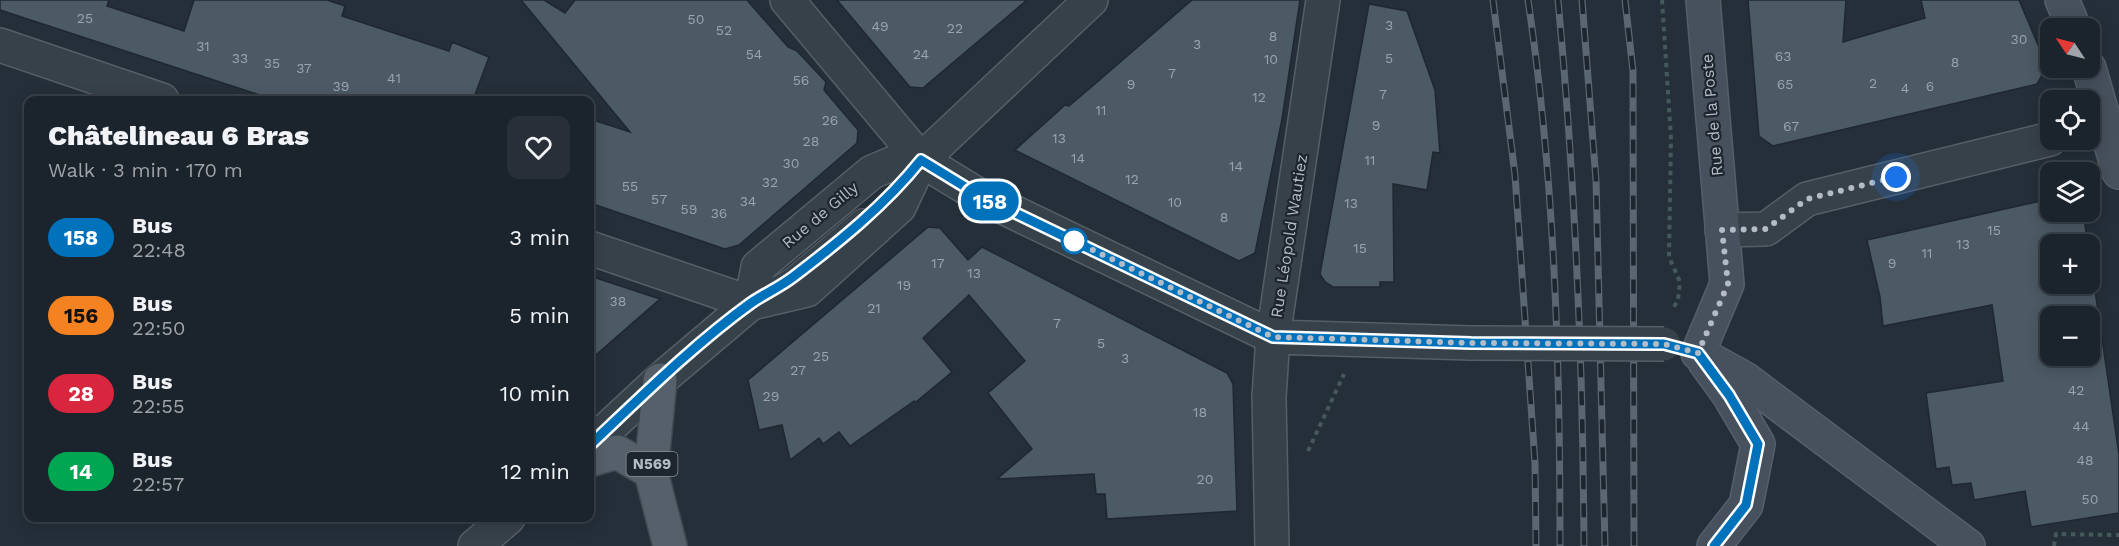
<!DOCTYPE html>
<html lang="en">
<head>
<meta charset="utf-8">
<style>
  body { margin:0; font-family:"Work Sans",sans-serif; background:#282f38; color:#f1f3f6; height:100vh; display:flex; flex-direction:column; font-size:22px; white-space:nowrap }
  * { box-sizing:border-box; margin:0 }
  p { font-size:20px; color:#a0a4a9 }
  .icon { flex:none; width:33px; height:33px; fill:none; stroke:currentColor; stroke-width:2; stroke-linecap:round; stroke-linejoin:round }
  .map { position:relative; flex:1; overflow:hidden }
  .panel { position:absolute; left:24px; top:96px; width:570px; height:426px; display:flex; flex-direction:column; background:#1b232c; border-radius:12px; box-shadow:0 3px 15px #0003,0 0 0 2px #394048 }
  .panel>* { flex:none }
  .badge { padding:0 12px; border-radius:20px; font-size:21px; line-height:39px }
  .needle { width:39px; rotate:305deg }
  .buttons { position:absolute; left:2040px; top:18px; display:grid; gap:12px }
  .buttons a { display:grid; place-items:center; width:60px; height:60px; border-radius:12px; background:#1b232c; box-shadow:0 3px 15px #0003,0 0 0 2px #394048; font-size:30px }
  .you { position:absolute; width:30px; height:30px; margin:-15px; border:4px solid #fff; border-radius:50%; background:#1a73e8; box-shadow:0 0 0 9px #1a73e833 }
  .map>.badge { position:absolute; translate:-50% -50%; box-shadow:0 0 0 3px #fff }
  .round { display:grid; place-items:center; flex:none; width:63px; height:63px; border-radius:12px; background:#282f38 }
  .headline { display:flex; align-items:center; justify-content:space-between; height:102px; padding:0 24px }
  h1 { font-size:28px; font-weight:800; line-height:45px }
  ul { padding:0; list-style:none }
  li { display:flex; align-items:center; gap:18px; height:78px; padding:0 24px }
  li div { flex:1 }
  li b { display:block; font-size:22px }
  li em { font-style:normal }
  li .badge { min-width:66px; font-weight:700; text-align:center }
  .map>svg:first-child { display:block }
  .building { fill:#4c5a65; stroke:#1f2831; stroke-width:1.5; fill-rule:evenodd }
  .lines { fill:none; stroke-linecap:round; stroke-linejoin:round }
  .lane-casing { stroke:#565f68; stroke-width:22 }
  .street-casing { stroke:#565f68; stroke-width:36 }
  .secondary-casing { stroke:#565f68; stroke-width:36 }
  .primary-casing { stroke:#414a53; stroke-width:36 }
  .path { stroke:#46595a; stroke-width:4; stroke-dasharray:4.5 4.5; stroke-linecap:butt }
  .lane { stroke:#37414a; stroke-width:20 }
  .street { stroke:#37414a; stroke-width:33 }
  .secondary { stroke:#46515d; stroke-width:33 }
  .primary { stroke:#55606a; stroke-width:33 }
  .rail-casing { stroke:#5a6671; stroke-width:7 }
  .rail { stroke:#1d262f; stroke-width:4.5; stroke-dasharray:14; stroke-linecap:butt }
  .street-bridge-casing { stroke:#565f68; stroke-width:36; stroke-linecap:butt }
  .street-bridge { stroke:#37414a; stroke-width:33 }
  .line-casing { stroke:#fff; stroke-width:14 }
  .line { stroke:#0072bc; stroke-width:9 }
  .walk { stroke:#b3bcc6; stroke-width:6; stroke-dasharray:0 10.8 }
  .stop-dot { fill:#fff; stroke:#0072bc; stroke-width:3 }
  .labels { text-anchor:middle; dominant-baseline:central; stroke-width:4.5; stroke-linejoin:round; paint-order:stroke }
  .number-label { font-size:14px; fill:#99a4ae }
  .shield { fill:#1d262f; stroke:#868f99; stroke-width:1.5 }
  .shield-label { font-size:15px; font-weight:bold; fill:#b3bcc6 }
  .street-label { font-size:16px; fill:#b3bcc6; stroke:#1d262f }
</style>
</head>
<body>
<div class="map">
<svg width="2119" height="546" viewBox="0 0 2119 546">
  <rect width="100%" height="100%" fill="#242f3a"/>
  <!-- building -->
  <path class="building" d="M0 0H109L107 6 184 31 194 0H327L345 6 342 16 449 51 452 42 489 57 473 100H275L0 10Z
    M521 0H544L565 13 575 0H747L788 47 797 51 826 82 824 90 858 130 857 143 739 245 725 249 590 203V119L630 132Z
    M837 0H1027L923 88 910 87Z
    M1192 0H1300L1282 119 1255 253 1239 261 1015 150 1065 105 1069 106 1096 83Z
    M1748 0H1846L1843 42 1925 18 1921 0H2019L2047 66 2037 84 1773 146 1759 136Z
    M1369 4 1407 11 1435 90 1440 153 1433 152 1427 190 1393 184 1394 282H1380V287H1333L1325 282 1320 274Z
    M2050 199V212H2083L2088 244H2050V284H2090V256L2119 455V513L2031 527 2025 491 1974 500 1971 483 1952 485 1949 467 1936 469 1926 393 2003 381 1992 305 1883 326 1880 297 1867 240ZM2050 316H2090V356H2050Z
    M928 227 940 228 968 260 982 247 1227 373 1233 384 1237 511 1107 519 1105 494H1096L1094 474 997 479 1032 449 988 393 1025 361 969 295 923 338 952 372 916 402 914 401 850 446 839 432 823 444 819 438 790 460 782 425 759 430 748 380Z
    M590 276 660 299 590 360Z"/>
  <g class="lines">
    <!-- lane casing -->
    <g class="lane-casing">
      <path id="lane" d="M772 290 792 278 862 219"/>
    </g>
    <!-- street casing -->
    <g class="street-casing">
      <path id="street" d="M787 0 921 160 980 196 1273 337 1471 343
        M0 45 162 100
        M1722 230 1766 229 1807 199 2050 139
        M590 248 751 303
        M751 303 758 267 872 172 896 162 921 160
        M590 445 660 380 751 303 807 290 899 207 921 160 1091 0
        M475 546 508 518
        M1272 546 1269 397 1273 337 1323 0"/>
    </g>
    <!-- secondary casing -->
    <g class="secondary-casing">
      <path id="secondary" d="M2062 0 2074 28
        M2089 68 2119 172
        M1698 353 1727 284 1703 0
        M1698 353 1745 379 1968 546
        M1705 362 1729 395 1758 444 1746 505 1714 546"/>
    </g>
    <!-- primary casing -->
    <g class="primary-casing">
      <path id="primary" d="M660 380 651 472 670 546
        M590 460 617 452 651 472"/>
    </g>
    <!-- path -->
    <path class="path" d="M1662 0 1671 138 1669 257 1680 282 1678 300 1672 310
      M1308 451 1344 374
      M2054 546 2056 534 2119 535"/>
    <!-- lane -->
    <use href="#lane" class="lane"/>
    <!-- street -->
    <use href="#street" class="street"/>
    <!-- secondary -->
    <use href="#secondary" class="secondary"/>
    <!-- primary -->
    <use href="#primary" class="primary"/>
    <!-- rail casing -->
    <g class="rail-casing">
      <path id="rail" d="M1493 0 1515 175 1535 463 1536 546
        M1528 0C1555 180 1560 364 1560 546
        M1558 0C1575 181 1583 364 1584 546
        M1582 0 1596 180 1605 546
        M1625 0 1633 71 1634 546"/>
    </g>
    <!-- rail -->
    <use href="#rail" class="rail"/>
    <!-- street-bridge casing -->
    <g class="street-bridge-casing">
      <path id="street-bridge" d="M1471 343 1664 344"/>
    </g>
    <!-- street-bridge -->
    <use href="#street-bridge" class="street-bridge"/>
  </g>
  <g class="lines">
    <!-- line casing -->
    <g class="line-casing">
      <path id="line" d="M590 445C641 397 693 345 751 303 764 294 780 287 793 277 839 242 885 205 921 160L980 196 1273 337 1471 343 1664 344 1698 353 1729 395 1758 444 1746 505 1714 546"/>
    </g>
    <!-- line -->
    <use href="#line" class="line"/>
    <!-- walk -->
    <path class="walk" d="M1074 241 1064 236 1273 337 1471 343 1664 344 1698 353 1728 284 1722 230 1766 229 1807 199 1896 177"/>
  </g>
  <!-- markers -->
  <circle class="stop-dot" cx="1074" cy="241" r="12"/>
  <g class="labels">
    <!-- number labels -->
    <g class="number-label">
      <text x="85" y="18">25</text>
      <text x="696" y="19">50</text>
      <text x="1389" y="25">3</text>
      <text x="880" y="26">49</text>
      <text x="955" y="28">22</text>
      <text x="724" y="30">52</text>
      <text x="1273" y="36">8</text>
      <text x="2019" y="39">30</text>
      <text x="1197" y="44">3</text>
      <text x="203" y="46">31</text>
      <text x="754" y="54">54</text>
      <text x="921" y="54">24</text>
      <text x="1783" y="56">63</text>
      <text x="240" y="58">33</text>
      <text x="1389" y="58">5</text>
      <text x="1271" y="59">10</text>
      <text x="1955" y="62">8</text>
      <text x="272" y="63">35</text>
      <text x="304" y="68">37</text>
      <text x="1172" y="73">7</text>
      <text x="394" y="78">41</text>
      <text x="801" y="80">56</text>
      <text x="1873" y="83">2</text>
      <text x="1131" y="84">9</text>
      <text x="1785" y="84">65</text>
      <text x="341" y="86">39</text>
      <text x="1930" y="86">6</text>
      <text x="1905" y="88">4</text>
      <text x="1383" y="94">7</text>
      <text x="1259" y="97">12</text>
      <text x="1101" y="110">11</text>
      <text x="830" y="120">26</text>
      <text x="1376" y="125">9</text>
      <text x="1791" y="126">67</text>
      <text x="1059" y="138">13</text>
      <text x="811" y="141">28</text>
      <text x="1078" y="158">14</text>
      <text x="1370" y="160">11</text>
      <text x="791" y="163">30</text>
      <text x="1236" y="166">14</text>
      <text x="1132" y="179">12</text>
      <text x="770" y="182">32</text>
      <text x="630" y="186">55</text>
      <text x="659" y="199">57</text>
      <text x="748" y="201">34</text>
      <text x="1175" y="202">10</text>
      <text x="1351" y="203">13</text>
      <text x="689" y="209">59</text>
      <text x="719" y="213">36</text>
      <text x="1224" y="217">8</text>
      <text x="1994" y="230">15</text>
      <text x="1963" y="244">13</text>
      <text x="1360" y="248">15</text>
      <text x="1927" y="253">11</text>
      <text x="938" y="263">17</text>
      <text x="1892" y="263">9</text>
      <text x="974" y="273">13</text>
      <text x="904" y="285">19</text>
      <text x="618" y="301">38</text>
      <text x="874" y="308">21</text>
      <text x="1057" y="323">7</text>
      <text x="1101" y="343">5</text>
      <text x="821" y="356">25</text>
      <text x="1125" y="358">3</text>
      <text x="798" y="370">27</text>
      <text x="2076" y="390">42</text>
      <text x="771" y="396">29</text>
      <text x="1200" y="412">18</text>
      <text x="2081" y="426">44</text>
      <text x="2085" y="460">48</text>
      <text x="1205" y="479">20</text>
      <text x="2090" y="499">50</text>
    </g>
    <!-- shield labels -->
    <rect class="shield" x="626.5" y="452" width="51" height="24" rx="4.5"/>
    <g class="shield-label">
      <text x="652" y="464">N569</text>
    </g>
    <!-- street labels -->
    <g class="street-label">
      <text transform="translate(1712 115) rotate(-95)">Rue de la Poste</text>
      <text transform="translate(820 215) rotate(-40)">Rue de Gilly</text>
      <text transform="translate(1289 236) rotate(-81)">Rue Léopold Wautiez</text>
    </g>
  </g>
</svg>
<div class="buttons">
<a><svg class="needle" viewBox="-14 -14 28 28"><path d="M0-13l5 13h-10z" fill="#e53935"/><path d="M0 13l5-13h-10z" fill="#a0a4a9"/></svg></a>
<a><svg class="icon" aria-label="locate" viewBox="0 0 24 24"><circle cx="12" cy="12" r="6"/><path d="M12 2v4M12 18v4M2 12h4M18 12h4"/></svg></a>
<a><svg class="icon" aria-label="layers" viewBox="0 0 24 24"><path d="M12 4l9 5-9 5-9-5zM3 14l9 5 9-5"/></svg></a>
<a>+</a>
<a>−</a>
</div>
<div class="you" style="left:1896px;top:177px"></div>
<b class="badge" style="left:990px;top:201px;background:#0072bc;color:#fff">158</b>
<section class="panel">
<div class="headline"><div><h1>Châtelineau 6 Bras</h1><p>Walk · 3 min · 170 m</p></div><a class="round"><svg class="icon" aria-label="heart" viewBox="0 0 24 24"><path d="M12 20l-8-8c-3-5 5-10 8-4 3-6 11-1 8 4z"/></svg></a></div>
<ul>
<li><span class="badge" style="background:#0072bc;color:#fff">158</span><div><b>Bus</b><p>22:48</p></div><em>3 min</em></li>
<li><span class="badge" style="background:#f58220;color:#111">156</span><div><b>Bus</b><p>22:50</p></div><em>5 min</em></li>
<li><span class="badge" style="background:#d7263d;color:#fff">28</span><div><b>Bus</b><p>22:55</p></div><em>10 min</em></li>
<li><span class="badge" style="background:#00a651;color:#fff">14</span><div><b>Bus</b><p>22:57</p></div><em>12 min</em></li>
</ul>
</section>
</div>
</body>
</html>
